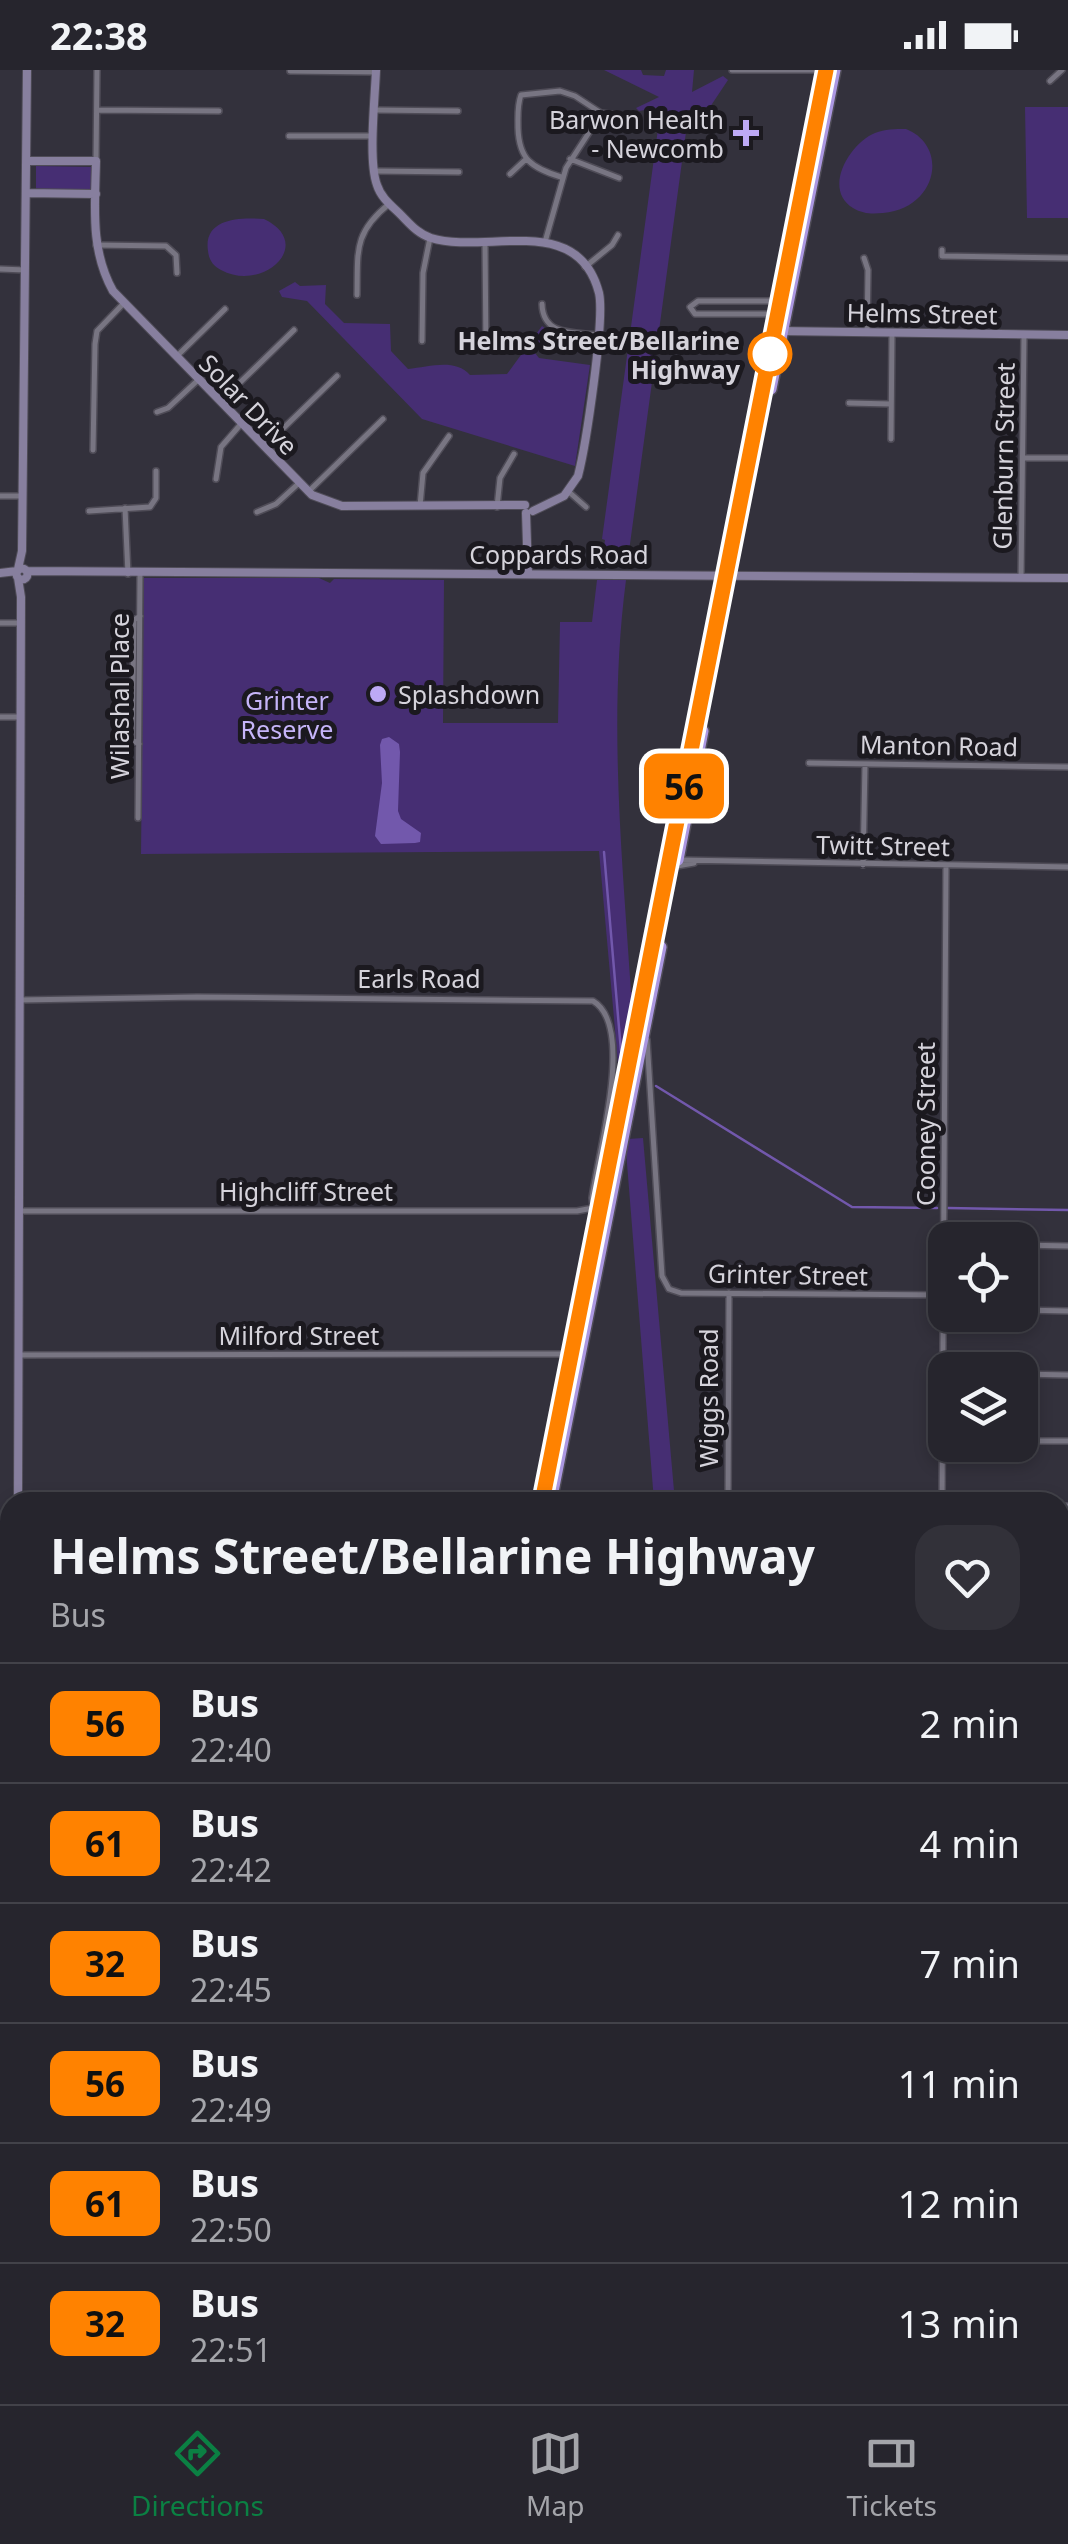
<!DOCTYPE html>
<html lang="en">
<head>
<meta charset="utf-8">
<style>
  body { margin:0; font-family:"Noto Sans",sans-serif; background:#323139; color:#f1f3f6; height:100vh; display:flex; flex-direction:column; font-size:38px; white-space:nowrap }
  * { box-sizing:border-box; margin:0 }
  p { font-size:32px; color:#a4a5aa }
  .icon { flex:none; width:55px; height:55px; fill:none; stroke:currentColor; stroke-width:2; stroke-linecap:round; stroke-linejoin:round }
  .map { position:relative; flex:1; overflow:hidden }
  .panel { position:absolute; left:0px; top:1422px; width:1070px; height:912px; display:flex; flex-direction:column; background:#26252d; border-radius:30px 30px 0 0; box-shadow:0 5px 15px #0003,0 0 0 2px #424249 }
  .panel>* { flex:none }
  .badge { padding:0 20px; border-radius:15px; font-size:35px; line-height:65px }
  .tools { position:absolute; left:928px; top:1152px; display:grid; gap:20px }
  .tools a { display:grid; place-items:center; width:110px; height:110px; border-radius:20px; background:#26252d; box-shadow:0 5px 15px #0003,0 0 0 2px #424249; font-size:50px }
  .map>.badge { position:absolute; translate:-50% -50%; box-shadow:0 0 0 5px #fff }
  .round { display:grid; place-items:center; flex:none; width:105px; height:105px; border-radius:30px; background:#323139 }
  .head { display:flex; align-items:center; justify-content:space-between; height:170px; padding:0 50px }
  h1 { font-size:48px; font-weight:700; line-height:75px }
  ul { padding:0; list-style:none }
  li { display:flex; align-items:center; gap:30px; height:120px; padding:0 50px; border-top:2px solid #424249 }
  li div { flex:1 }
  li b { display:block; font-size:38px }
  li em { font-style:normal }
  li .badge { min-width:110px; font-weight:700; text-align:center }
  .status { display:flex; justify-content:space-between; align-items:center; height:70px; padding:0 50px; background:#26252d; direction:ltr }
  .status svg { height:28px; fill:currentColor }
  .tabs { display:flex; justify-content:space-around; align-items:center; height:140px; border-top:2px solid #424249; background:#26252d; font-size:28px; color:#a4a5aa }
  .tabs a { display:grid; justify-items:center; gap:5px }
  .tabs .current { color:#0b8043 }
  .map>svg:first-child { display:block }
  .green { fill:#462e73 }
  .water { fill:#7258ac }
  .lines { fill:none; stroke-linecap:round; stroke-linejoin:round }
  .stream { stroke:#7258ac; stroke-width:2.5 }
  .street-casing { stroke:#4f4c57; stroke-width:8 }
  .secondary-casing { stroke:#4f4c57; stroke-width:10 }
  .highway-casing { stroke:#4f4c57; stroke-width:14 }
  .street { stroke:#787582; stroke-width:5 }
  .secondary { stroke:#877f9e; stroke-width:8 }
  .highway { stroke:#ab97e1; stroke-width:11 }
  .line-casing { stroke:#fff; stroke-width:22 }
  .line { stroke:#ff8200; stroke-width:15 }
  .poi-dot { fill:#bda9f5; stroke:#1b191f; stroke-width:4 }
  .stop-dot { fill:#fff; stroke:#ff8200; stroke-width:5 }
  .labels { text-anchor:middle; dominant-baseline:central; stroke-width:10; stroke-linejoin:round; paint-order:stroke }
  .poi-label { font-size:25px; fill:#d5d3db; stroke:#1b191f; text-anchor:end }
  .street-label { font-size:25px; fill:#d5d3db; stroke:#1b191f }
  .stop-label { font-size:25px; font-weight:bold; fill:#d5d3db; stroke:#1b191f; text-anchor:end }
  .park-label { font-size:25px; fill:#c6b5f9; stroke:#1b191f }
</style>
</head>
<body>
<div class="status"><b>22:38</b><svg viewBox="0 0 49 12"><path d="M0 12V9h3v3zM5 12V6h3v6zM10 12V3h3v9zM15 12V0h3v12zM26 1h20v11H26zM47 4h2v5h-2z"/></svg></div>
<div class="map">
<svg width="1068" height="2334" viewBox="0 0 1068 2334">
  <rect width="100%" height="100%" fill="#33313c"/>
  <!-- green -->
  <path class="green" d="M604 0H641L643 5 664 6 666 0H694L692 22 723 6 728 10 708 40H689L627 496H601L605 470 602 469 661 37 639 41 636 38 659 27Z
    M1025 37H1068V148H1027Z
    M906 59C949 76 938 138 883 143 872 144 863 144 853 138 822 119 850 73 875 63 885 59 895 59 906 59Z
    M36 96 93 97 92 122 36 121Z
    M264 149C316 174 263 223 221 200 213 196 209 190 208 181 203 148 240 147 264 149Z
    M295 212 300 216 326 215 325 234 344 253 390 254 391 281 408 299C429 297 455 288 470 305L507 304 542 256 546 259 535 283 539 288 590 295 575 396 422 349 307 231 282 227 279 221Z
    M144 508H319L330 513 334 509 444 510 443 653H558L560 552H592L597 510H626C608 648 622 784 631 922L635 923 619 1004 599 781 141 784Z
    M643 1068 675 1432H646L654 1431 626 1081 628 1069Z"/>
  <!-- water -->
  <path class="water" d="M389 667 399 674 400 682 398 741 401 749 421 763 420 772 415 773 381 774 375 766 382 713 380 675 382 669Z"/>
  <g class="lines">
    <!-- stream -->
    <path class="stream" d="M604 782 621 981
      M656 1016 852 1137 937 1138
      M948 1138 1068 1140"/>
    <!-- street casing -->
    <g class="street-casing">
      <path id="street" d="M732 0H823
        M290 1 375 2
        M1050 11 1062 0
        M97 40 219 41
        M375 40 458 41
        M289 66H372
        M570 89 619 108
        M96 91 97 0
        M375 101 459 102
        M510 104 525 90
        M561 107C532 98 519 90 518 58 518 46 517 36 521 25L560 21 575 26 601 43 631 47
        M545 172 566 98 601 44
        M485 174 486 280
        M96 175 166 176 176 185 177 203
        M942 180V186L1068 188
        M864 188 868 200 867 263
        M585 197 612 175 618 165
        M0 199 25 200
        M357 225C358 182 353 163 389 134
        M542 234C543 266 573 262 598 265
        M775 244H695L690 237 698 231H777
        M422 271 423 203 430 168
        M177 286 225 239
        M222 330 294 260
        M849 333 891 334
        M157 342 168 338 198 310
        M891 369 892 263
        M264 377 337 306
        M93 380 95 274 97 261 123 234
        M1023 388H1068
        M216 409 221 377 241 354
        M308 422 383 349
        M569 422 586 437
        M0 426H22
        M420 436 423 403 449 366
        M497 437 500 408 514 384
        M125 438 128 504
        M89 441 150 437 156 428V401
        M257 442 276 434 299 413
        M1021 508 1024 266
        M0 553H21
        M0 647H21
        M139 674 132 670 134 550 140 546
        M809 693 1068 697
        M138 748 140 504
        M681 790 1068 797
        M671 793 677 796 694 793
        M863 795 865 695
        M20 930 197 927 593 931C636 956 597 1087 592 1128L593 1138 599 1142
        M647 970 662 1206 669 1219 681 1223 944 1225
        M19 1141H577L593 1138
        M1020 1175 1068 1176
        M1020 1240 1068 1241
        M19 1285 571 1284
        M1020 1304 1068 1305
        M1020 1371H1068
        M728 1432 729 1223
        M813 1432 820 1426H942
        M942 1432 946 795
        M1060 1436H1068
        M0 1651H10
        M0 1947 10 1949
        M0 1994H10
        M0 2037 10 2033
        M0 2043 10 2053
        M10 2068V2081
        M1060 2142 1068 2149
        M0 2164 10 2153
        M0 2178 10 2184
        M1060 2294H1068"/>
    </g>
    <!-- secondary casing -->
    <g class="secondary-casing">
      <path id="secondary" d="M376 0C375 28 368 91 377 115 381 128 392 136 401 145 410 154 418 164 431 168 485 185 578 141 599 223 605 250 586 375 578 406L564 426 533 441
        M26 91H96C95 136 90 180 113 221L312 425 342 436 525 435
        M26 123 96 124
        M779 261 1068 265
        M526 443 528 504
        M16.5 504a5.5 5.5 0 1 1 11 0a5.5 5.5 0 1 1-11 0Z
        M18 499 22 481 27 0
        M27 501 1068 508
        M0 503 17 501
        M18 508 21 527 18 1432
        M1060 1655H1068"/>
    </g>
    <!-- highway casing -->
    <g class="highway-casing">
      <path id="highway" d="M771 319 835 0
        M678 790 703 661
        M542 1432 826 0
        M551 1432 661 877
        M373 2334 374 2325
        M389 2334 391 2325"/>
    </g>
    <!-- street -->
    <use href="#street" class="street"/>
    <!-- secondary -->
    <use href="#secondary" class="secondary"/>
    <!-- highway -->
    <use href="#highway" class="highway"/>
  </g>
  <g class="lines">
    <!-- line casing -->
    <g class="line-casing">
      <path id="line" d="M542 1432 826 0"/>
    </g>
    <!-- line -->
    <use href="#line" class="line"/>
  </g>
  <!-- markers -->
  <g class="poi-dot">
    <path d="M741 48h10v10h10v10h-10v10h-10v-10h-10v-10h10z"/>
    <circle cx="378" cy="624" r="10"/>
  </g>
  <circle class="stop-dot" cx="770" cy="284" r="20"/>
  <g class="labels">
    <!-- poi labels -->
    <g class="poi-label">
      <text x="724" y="49">Barwon Health<tspan x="724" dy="29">- Newcomb</tspan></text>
      <text x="398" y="624" text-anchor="start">Splashdown</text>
    </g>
    <!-- street labels -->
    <g class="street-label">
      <text transform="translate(922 243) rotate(1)">Helms Street</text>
      <text transform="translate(249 334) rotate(46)">Solar Drive</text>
      <text transform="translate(1003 386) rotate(-89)">Glenburn Street</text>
      <text x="559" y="484">Coppards Road</text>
      <text transform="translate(119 626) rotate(-90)">Wilashal Place</text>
      <text transform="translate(939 675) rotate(1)">Manton Road</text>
      <text transform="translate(883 775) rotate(1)">Twitt Street</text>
      <text x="419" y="908">Earls Road</text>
      <text transform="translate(925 1054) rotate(-90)">Cooney Street</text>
      <text x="306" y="1121">Highcliff Street</text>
      <text transform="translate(788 1204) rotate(1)">Grinter Street</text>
      <text x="299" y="1265">Milford Street</text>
      <text transform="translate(708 1328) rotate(-90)">Wiggs Road</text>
    </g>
    <!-- stop labels -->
    <g class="stop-label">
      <text x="740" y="270">Helms Street/Bellarine<tspan x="740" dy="29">Highway</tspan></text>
    </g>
    <!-- park labels -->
    <g class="park-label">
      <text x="287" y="630">Grinter<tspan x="287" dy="29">Reserve</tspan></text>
    </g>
  </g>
</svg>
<div class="tools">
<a><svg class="icon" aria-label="locate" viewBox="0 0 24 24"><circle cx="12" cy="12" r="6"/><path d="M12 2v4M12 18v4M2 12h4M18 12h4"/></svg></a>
<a><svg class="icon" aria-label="layers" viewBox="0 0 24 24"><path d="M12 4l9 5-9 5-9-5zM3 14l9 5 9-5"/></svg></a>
</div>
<b class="badge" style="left:684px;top:716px;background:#ff8200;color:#111">56</b>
<section class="panel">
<div class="head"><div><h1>Helms Street/Bellarine Highway</h1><p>Bus</p></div><a class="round"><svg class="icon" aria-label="heart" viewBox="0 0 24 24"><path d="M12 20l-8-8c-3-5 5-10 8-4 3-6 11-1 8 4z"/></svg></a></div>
<ul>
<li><span class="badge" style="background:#ff8200;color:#111">56</span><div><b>Bus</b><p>22:40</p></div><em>2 min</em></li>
<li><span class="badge" style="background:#ff8200;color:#111">61</span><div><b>Bus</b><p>22:42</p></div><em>4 min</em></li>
<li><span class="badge" style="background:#ff8200;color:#111">32</span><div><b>Bus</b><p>22:45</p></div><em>7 min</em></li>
<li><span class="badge" style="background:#ff8200;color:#111">56</span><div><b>Bus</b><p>22:49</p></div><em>11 min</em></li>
<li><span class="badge" style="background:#ff8200;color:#111">61</span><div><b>Bus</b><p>22:50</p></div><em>12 min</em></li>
<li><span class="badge" style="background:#ff8200;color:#111">32</span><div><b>Bus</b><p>22:51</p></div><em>13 min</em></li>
</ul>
</section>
</div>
<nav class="tabs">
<a class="current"><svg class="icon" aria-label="directions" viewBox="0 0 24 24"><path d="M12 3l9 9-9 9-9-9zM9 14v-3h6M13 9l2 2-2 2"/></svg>Directions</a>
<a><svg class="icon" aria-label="map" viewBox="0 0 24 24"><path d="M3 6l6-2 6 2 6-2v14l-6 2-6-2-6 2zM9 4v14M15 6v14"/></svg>Map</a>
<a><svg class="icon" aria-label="tickets" viewBox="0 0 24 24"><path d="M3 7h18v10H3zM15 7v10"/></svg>Tickets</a>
</nav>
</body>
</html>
